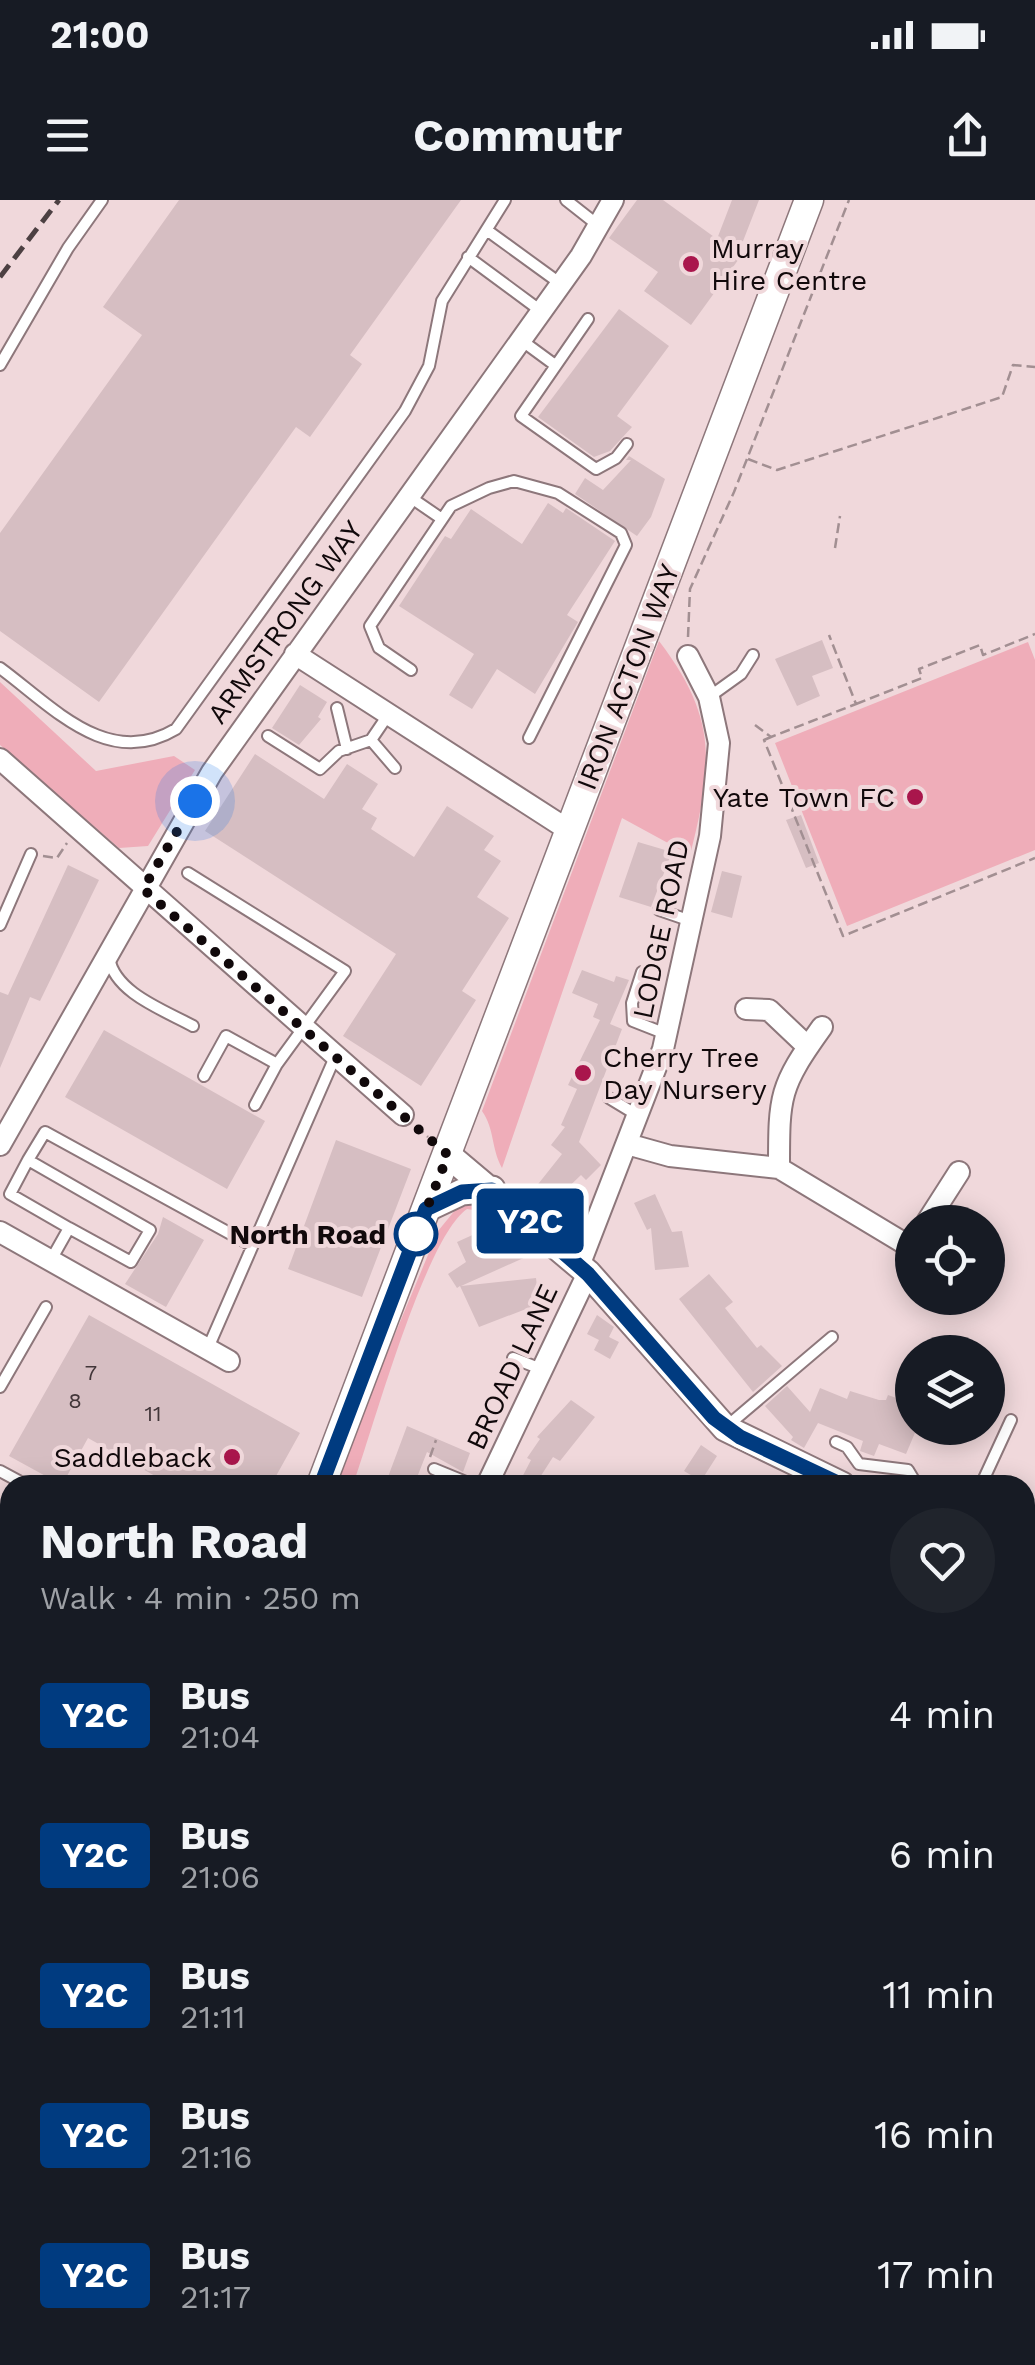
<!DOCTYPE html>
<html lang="en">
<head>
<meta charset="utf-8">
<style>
  body { margin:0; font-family:"Work Sans",sans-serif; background:#20242c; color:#f1f3f6; height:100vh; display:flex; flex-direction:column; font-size:38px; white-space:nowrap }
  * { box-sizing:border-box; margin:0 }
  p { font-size:32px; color:#9ea1a6 }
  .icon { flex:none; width:55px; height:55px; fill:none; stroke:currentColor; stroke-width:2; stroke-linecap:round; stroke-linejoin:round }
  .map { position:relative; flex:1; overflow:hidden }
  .details { position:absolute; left:0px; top:1275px; width:1035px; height:890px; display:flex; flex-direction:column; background:#171b24; border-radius:30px 30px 0 0; box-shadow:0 5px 25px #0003 }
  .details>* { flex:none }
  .badge { padding:0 20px; border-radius:8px; font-size:35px; line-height:65px }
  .tools { position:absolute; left:895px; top:1005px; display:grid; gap:20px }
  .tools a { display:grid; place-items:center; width:110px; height:110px; border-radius:50%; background:#171b24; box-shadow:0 5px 25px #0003; font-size:50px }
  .you { position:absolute; width:50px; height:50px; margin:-25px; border:8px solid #fff; border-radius:50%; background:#1a73e8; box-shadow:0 0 0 15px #1a73e833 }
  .map>.badge { position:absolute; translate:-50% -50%; box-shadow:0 0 0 5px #fff }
  .round { display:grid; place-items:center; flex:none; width:105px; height:105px; border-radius:52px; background:#20242c }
  .summary { display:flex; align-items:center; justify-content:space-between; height:170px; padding:0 40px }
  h1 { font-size:48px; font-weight:700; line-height:75px }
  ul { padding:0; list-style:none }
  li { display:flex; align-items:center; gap:30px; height:140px; padding:0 40px }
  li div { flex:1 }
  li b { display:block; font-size:38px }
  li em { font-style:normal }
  li .badge { min-width:110px; font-weight:700; text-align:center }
  .status { display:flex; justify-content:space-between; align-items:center; height:70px; padding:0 50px; background:#171b24; direction:ltr }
  .status svg { height:28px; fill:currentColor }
  header { display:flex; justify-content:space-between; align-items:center; height:130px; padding:0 40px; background:#171b24; font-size:45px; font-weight:700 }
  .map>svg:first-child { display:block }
  .green { fill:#efadb9 }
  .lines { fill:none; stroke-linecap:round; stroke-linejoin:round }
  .stream { stroke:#8d4958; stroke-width:5 }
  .building { fill:#d6bec2 }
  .service-casing { stroke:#8d777b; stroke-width:14 }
  .minor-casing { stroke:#8d777b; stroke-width:24 }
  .tertiary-casing { stroke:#8d777b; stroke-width:29 }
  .secondary-casing { stroke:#8d777b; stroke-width:31 }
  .path { stroke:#a28f92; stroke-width:2.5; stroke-dasharray:10 5; stroke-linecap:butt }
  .service { stroke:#fff; stroke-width:10 }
  .minor { stroke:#fff; stroke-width:20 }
  .tertiary { stroke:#fff; stroke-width:25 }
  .secondary { stroke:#fff; stroke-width:28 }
  .rail { stroke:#4c4042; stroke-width:5; stroke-dasharray:15 8; stroke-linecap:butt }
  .line-casing { stroke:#fff; stroke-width:22 }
  .line { stroke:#003b80; stroke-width:15 }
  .walk { stroke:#11090b; stroke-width:10; stroke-dasharray:0 18 }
  .poi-dot { fill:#a9164c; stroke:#f0d8db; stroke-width:4 }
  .stop-dot { fill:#fff; stroke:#003b80; stroke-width:5 }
  .labels { text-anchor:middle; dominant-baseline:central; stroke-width:8; stroke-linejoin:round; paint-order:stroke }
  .number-label { font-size:22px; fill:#423639 }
  .poi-label { font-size:28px; fill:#11090b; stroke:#f0d8db; text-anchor:start }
  .street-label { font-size:28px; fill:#11090b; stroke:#f0d8db }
  .stop-label { font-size:28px; font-weight:bold; fill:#11090b; stroke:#f0d8db; text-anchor:end }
</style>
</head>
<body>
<div class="status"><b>21:00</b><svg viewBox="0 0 49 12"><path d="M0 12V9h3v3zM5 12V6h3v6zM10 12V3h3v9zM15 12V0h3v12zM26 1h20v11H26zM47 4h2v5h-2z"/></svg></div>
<header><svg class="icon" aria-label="menu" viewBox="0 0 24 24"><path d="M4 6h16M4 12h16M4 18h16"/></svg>Commutr<svg class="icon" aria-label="share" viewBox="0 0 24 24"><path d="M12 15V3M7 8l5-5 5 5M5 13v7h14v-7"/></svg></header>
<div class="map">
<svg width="1035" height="2165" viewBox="0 0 1035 2165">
  <rect width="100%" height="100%" fill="#f0d8db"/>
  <!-- green -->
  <path class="green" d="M659 441C718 518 713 565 690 655L622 618 502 968C491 948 495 930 482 911Z
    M1028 442 1035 460V650L847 726 775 543Z
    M0 482 96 571 174 556 195 570 148 646 119 648 0 545Z
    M481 999 504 1015 467 1009C425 1038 373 1229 353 1285H331L373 1173 380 1170 438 1031 461 1003Z"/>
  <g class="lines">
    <!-- stream -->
    <path class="stream" d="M0 1850 10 1831"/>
  </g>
  <!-- building -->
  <path class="building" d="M179 0H461L350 155 362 164 310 237 296 227 99 502 0 431V333L142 135 103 107Z
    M637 0H663L717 39 732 0H759L738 54 741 56 691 125 644 91 658 72 609 38Z
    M619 109 669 146 617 216 632 227 610 251 594 257 538 217Z
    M629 256 665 279 651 317 637 336 575 294 585 278 603 290 631 260H626Z
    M548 303 563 313 566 308 615 341 567 415 578 422 535 494 497 469 472 509 449 495 474 454 399 406 445 336 451 339 471 309 522 344Z
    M822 440 833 468 812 476 820 496 797 506 775 459Z
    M300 485 327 502 318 517 321 519 299 545 272 528Z
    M255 554 324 599 347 564 378 584 362 609 377 618 371 629 414 657 447 606 494 636 484 650 501 661 477 697 509 718 462 791 476 800 421 886 343 836 396 754 205 631Z
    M801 615 819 663 806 668 786 620Z
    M638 642 672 652 651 707 619 697Z
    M68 665 99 680 40 801 30 797 0 868V792L8 795Z
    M722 671 742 676 732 718 711 712Z
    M582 770 614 782 616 776 629 780 610 824 622 829 579 942 601 965 586 980 581 975 553 1002 535 988 562 954 551 945 565 927 561 925 577 889 568 885 600 820 607 823 593 817 598 804 572 793Z
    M104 830 265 921 227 989 65 897Z
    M336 940 411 969 362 1097 288 1069Z
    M655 994 672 1032 682 1031 689 1067 655 1070 651 1028 647 1030 634 1003Z
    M163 1017 204 1040 166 1107 125 1084 158 1034Z
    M488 1028 497 1049 521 1039 528 1056 461 1086 536 1078 539 1104 479 1127 460 1086 457 1088 448 1074 466 1062 457 1042Z
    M709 1074 733 1102 725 1108 757 1148 761 1145 782 1166 753 1192 679 1099Z
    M89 1115 300 1233 271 1285H171L88 1238 62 1285 9 1256Z
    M597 1115 614 1127 609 1137 619 1142 610 1159 594 1150 599 1140 587 1134Z
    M787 1186 810 1212 820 1188 847 1199 850 1191 879 1200H886L888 1195 899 1199 898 1203 912 1212V1228H917L906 1254 879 1244 874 1256 860 1251 863 1241 818 1223 804 1248 791 1240 793 1237 765 1206Z
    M571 1200 595 1217 560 1261 553 1257 535 1285H518L531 1260 527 1258 540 1239 537 1237Z
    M407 1226 470 1253 463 1272 427 1252 414 1285H385Z
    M701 1245 717 1256 701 1281 684 1271Z"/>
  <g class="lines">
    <!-- service casing -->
    <g class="service-casing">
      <path id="service" d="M566 0 599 26
        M488 31 561 84
        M468 57 541 111
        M588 119 521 216 596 269 616 258 627 244
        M521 140 555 165
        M0 165 68 48 102 0
        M410 297 442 319
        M0 468C53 507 108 570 176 529L405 211 429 166 442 101 505 0
        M411 470 379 448 370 426 451 306 489 288 514 281 558 293 621 333 626 345 529 538
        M709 497 741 474 753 455
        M337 508 347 549
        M268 536 320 569 339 551 371 540 388 515
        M371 540 395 568
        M188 673 345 771 277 864 255 905
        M659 710 691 721
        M0 725 31 654
        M109 758C115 793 164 810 193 826
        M642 772 632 803 633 821 666 834
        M204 876 226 836 277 864
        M609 898 637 915
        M28 960 45 932 251 1045
        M51 1060 69 1028 131 1062 150 1030 28 960 10 994 69 1028
        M208 1148 335 857
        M513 1158 541 1169
        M0 1187 46 1107
        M726 1227 832 1137
        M836 1242 847 1247 859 1264 908 1270 917 1285
        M434 1269 473 1285
        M0 1271 26 1285
        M981 1285 1011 1220
        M0 1700 6 1689
        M314 2155 322 2165
        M349 2165 353 2155
        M474 2165 478 2155
        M586 2165 590 2155"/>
    </g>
    <!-- minor casing -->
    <g class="minor-casing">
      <path id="minor" d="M295 454 570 631
        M0 559 403 915
        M746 809 769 810 808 847
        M627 944 670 956 779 968 912 1048
        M0 945 212 572 581 56 613 0
        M779 968C779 895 779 887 822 827
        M927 1022 959 972
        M0 1032 229 1161
        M579 1066 663 849 710 636 719 543 709 497 688 456
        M487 1285 588 1073
        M0 1507 10 1513
        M1025 1653 1035 1662
        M1016 2155 1018 2165"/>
    </g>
    <!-- tertiary casing -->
    <g class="tertiary-casing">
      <path id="tertiary" d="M448 955 588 1073 725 1228 842 1285
        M426 1009 462 992 492 989
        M1025 1402 1035 1411"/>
    </g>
    <!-- secondary casing -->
    <g class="secondary-casing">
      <path id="secondary" d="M321 1285 809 0
        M0 1972 10 1956"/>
    </g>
    <!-- path -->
    <path class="path" d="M748 259 777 270 1002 197 1013 165 1035 167
      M835 348 840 316
      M688 437 690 389 734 292 849 0
      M856 504 922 478 919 469 980 445 983 455 1035 434
      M755 525 771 537 856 504 829 435
      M771 537 764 540 843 736 1035 658
      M43 656 57 658 67 643
      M416 926 428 937
      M527 997 534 988
      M430 1257 436 1240
      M0 1879 10 1863
      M0 1905 10 1920
      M5 2071 10 2079
      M1025 2079 1035 2075
      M0 2100 10 2083"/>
    <!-- service -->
    <use href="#service" class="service"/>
    <!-- minor -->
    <use href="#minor" class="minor"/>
    <!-- tertiary -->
    <use href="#tertiary" class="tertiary"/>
    <!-- secondary -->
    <use href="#secondary" class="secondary"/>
    <!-- rail -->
    <path class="rail" d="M0 77 59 0
      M0 1988 10 2000
      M134 2155 142 2165"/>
  </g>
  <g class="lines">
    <!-- line casing -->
    <g class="line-casing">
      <path id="line" d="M321 1285 426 1009 462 992 492 990 588 1074 714 1218 740 1237 842 1285"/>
    </g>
    <!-- line -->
    <use href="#line" class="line"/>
    <!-- walk -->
    <path class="walk" d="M195 601 143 689 448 955 413 1043 416 1034"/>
  </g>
  <!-- markers -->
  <g class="poi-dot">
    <circle cx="691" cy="64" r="10"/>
    <circle cx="915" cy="597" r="10"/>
    <circle cx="583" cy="873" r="10"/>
    <circle cx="232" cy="1257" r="10"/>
  </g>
  <circle class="stop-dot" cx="416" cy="1034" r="20"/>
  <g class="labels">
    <!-- number labels -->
    <g class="number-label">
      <text x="91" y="1172">7</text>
      <text x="75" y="1200">8</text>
      <text x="153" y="1213">11</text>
    </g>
    <!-- poi labels -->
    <g class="poi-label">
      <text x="711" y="48">Murray<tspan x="711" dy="32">Hire Centre</tspan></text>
      <text x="895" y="597" text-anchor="end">Yate Town FC</text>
      <text x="603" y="857">Cherry Tree<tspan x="603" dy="32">Day Nursery</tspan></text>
      <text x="212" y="1257" text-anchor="end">Saddleback</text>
    </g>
    <!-- street labels -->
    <g class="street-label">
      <text transform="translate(285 422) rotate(-54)">ARMSTRONG WAY</text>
      <text transform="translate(628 477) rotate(-69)">IRON ACTON WAY</text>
      <text transform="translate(661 729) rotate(-78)">LODGE ROAD</text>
      <text transform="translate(512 1167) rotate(-65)">BROAD LANE</text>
    </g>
    <!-- stop labels -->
    <g class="stop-label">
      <text x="386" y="1034">North Road</text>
    </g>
  </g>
</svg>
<div class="tools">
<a><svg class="icon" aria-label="locate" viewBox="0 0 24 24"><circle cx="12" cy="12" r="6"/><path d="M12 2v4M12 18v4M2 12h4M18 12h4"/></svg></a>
<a><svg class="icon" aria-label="layers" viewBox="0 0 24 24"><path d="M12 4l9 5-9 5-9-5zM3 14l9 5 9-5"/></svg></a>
</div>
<div class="you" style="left:195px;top:601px"></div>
<b class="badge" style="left:530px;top:1021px;background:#003b80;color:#fff">Y2C</b>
<section class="details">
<div class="summary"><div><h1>North Road</h1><p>Walk · 4 min · 250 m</p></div><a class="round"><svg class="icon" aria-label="heart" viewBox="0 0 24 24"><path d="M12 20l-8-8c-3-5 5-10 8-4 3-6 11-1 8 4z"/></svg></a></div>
<ul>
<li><span class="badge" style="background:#003b80;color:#fff">Y2C</span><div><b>Bus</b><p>21:04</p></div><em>4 min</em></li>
<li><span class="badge" style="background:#003b80;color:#fff">Y2C</span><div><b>Bus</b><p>21:06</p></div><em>6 min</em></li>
<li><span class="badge" style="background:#003b80;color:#fff">Y2C</span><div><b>Bus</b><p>21:11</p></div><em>11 min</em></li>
<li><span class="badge" style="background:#003b80;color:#fff">Y2C</span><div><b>Bus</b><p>21:16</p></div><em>16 min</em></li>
<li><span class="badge" style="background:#003b80;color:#fff">Y2C</span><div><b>Bus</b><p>21:17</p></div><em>17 min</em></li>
</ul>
</section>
</div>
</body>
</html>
